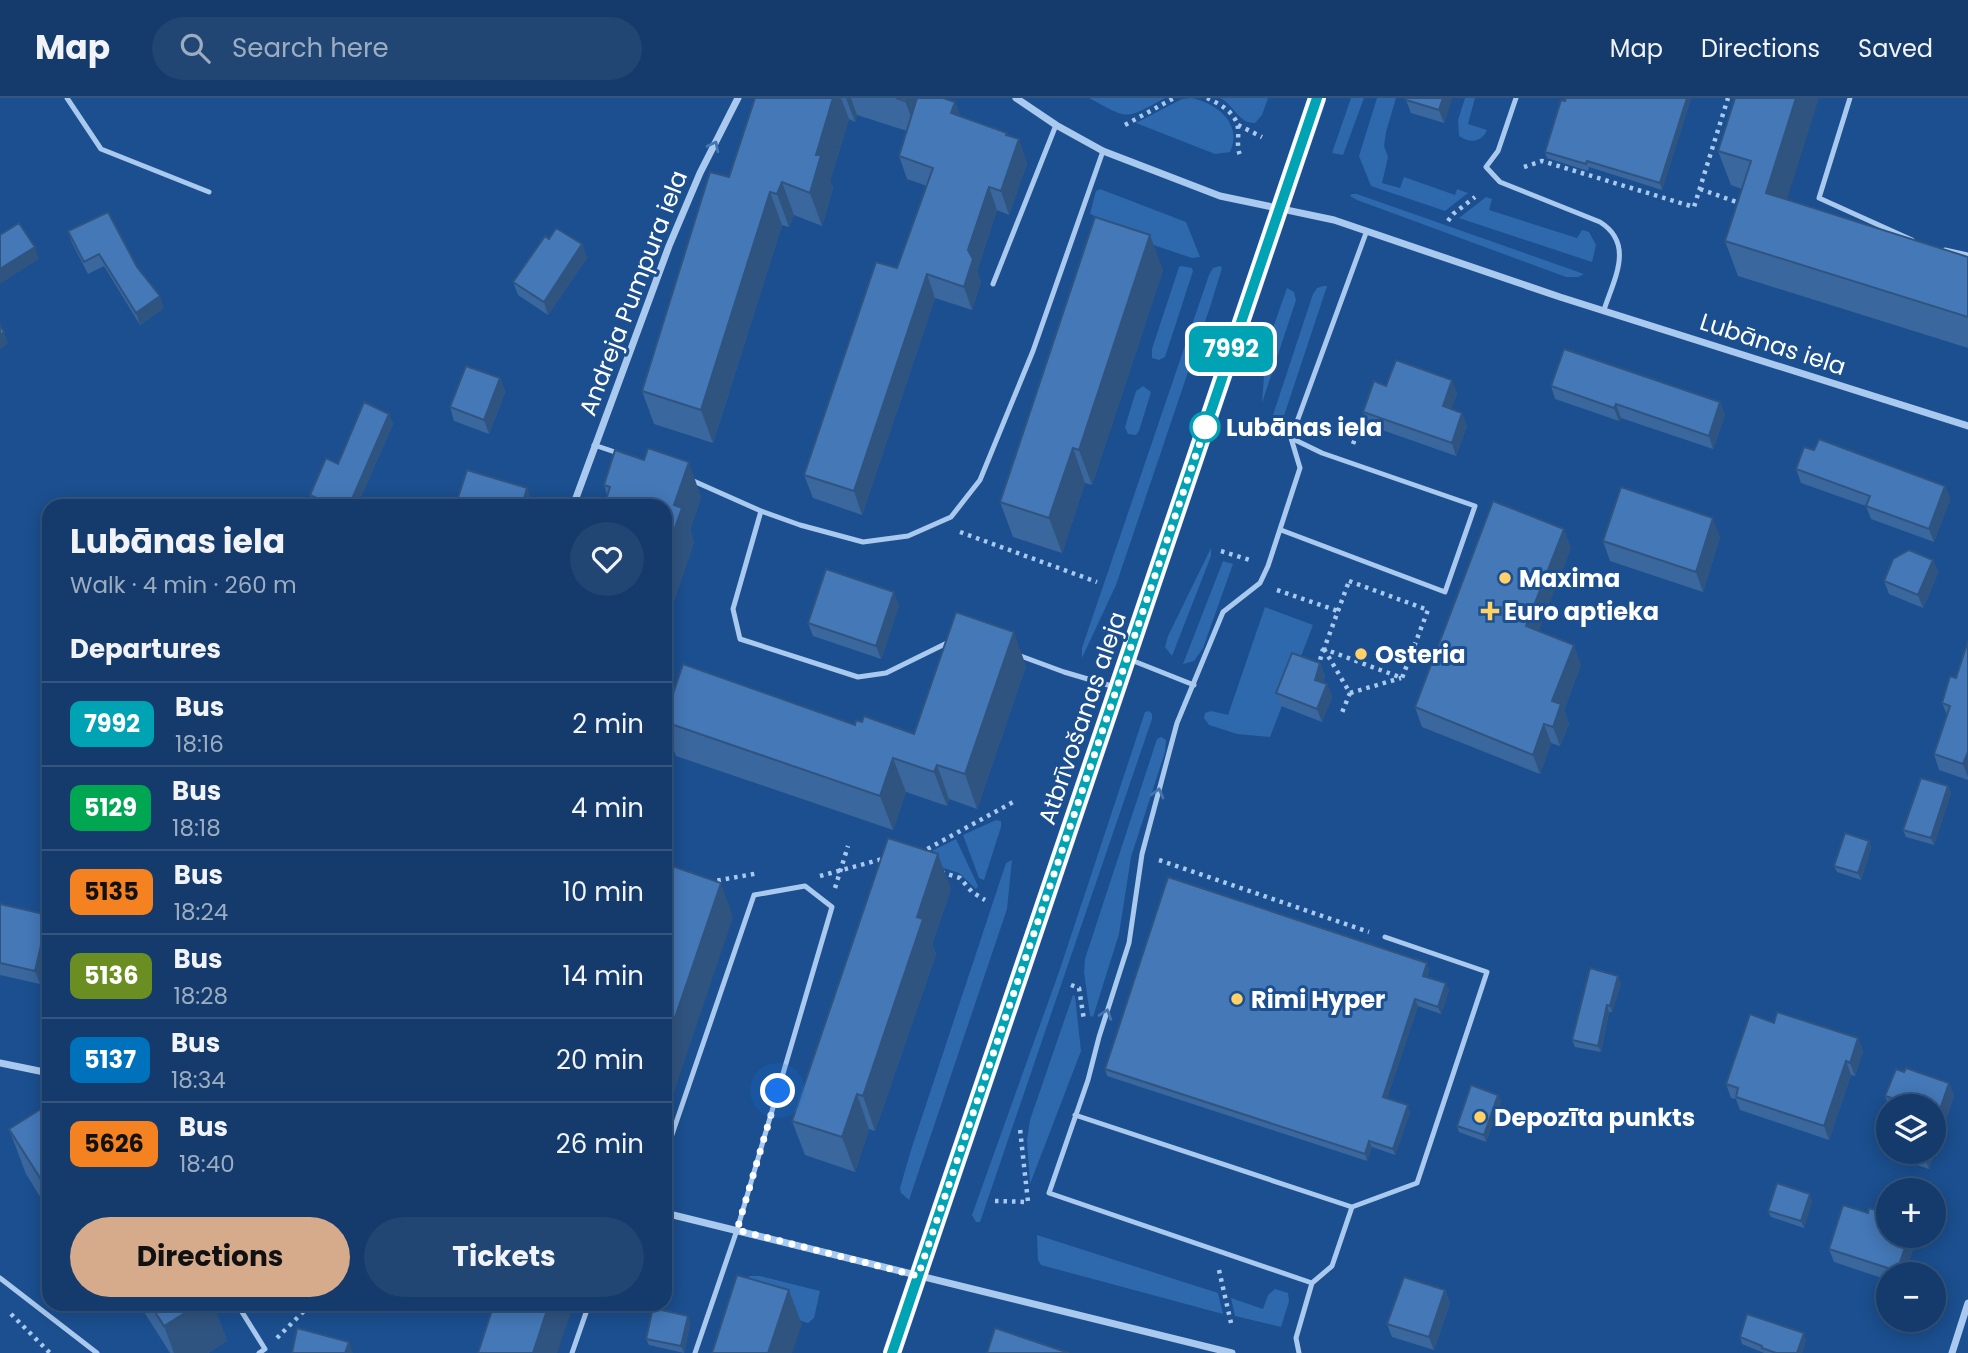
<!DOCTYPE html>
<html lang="en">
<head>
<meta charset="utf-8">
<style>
  body { margin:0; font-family:Poppins,sans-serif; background:#214673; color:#f1f3f6; height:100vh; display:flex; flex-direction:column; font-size:26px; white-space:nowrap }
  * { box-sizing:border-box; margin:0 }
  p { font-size:23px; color:#9dadc1 }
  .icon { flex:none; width:38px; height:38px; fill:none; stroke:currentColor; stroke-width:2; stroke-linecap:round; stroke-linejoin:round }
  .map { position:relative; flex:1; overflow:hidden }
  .sheet { position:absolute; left:42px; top:401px; width:630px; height:812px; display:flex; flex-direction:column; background:#143b6b; border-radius:21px; box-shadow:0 4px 18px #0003,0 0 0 2px #33557e }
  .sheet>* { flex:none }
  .badge { padding:0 14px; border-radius:10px; font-size:24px; line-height:46px }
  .controls { position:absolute; left:1876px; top:996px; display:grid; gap:14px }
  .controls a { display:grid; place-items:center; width:70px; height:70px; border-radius:50%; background:#143b6b; box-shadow:0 4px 18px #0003,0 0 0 2px #33557e; font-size:35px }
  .you { position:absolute; width:35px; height:35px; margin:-18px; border:5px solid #fff; border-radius:50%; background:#1a73e8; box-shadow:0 0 0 10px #1a73e833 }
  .map>.badge { position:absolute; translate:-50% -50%; box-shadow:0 0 0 4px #fff }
  h2 { padding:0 28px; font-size:26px; line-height:63px }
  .round { display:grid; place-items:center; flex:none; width:74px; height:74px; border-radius:37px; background:#214673 }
  .head { display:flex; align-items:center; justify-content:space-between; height:119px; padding:0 28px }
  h1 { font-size:33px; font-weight:700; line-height:52px }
  .primary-button { display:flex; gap:14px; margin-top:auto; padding:14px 28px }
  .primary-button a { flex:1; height:80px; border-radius:42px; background:#d6ab8b; color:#111; font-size:28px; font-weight:700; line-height:80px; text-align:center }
  .primary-button a+a { background:#214673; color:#f1f3f6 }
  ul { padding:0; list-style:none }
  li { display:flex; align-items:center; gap:21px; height:84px; padding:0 28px; border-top:2px solid #33557e }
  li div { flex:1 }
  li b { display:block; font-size:26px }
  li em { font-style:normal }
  li .badge { min-width:77px; font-weight:700; text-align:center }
  header { display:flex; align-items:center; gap:42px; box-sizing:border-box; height:98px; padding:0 35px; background:#143b6b; border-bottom:2px solid #33557e }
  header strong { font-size:33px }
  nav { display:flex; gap:38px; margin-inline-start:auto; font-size:24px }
  .search { width:490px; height:63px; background:#214673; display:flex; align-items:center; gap:18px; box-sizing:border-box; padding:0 24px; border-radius:38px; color:#9dadc1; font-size:26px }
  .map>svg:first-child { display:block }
  .grass { fill:#2e69ad }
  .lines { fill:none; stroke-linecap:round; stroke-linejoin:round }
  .path { stroke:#a9c9ee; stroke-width:4.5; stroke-dasharray:3.5 5; stroke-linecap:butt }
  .service { stroke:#a9c9ee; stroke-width:5 }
  .minor { stroke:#a9c9ee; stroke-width:7 }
  .primary { stroke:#f0f6ff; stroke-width:18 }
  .wall { fill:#3a679d }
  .shaded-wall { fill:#305480 }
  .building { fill:#4478b7; stroke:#305480; stroke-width:2 }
  .oneway { stroke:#4674ac }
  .line-casing { stroke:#fff; stroke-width:16 }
  .line { stroke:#00a3b4; stroke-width:10 }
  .walk { stroke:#fff; stroke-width:7; stroke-dasharray:0 12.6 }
  .stop-dot { fill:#fff; stroke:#00a3b4; stroke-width:3.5 }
  .poi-dot { fill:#ffd166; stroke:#1b4f8f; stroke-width:2.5 }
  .labels { text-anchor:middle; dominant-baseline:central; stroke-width:6; stroke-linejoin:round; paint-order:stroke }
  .street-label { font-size:24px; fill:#fff; stroke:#1b4f8f }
  .stop-label { font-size:24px; font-weight:bold; fill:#fff; stroke:#1b4f8f; text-anchor:start }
  .poi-label { font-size:24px; font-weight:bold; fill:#fff; stroke:#1b4f8f; text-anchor:start }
</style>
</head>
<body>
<header>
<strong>Map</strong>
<div class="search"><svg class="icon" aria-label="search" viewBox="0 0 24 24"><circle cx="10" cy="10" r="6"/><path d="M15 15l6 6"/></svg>Search here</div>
<nav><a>Map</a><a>Directions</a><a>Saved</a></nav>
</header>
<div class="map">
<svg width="1968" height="1255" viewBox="0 0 1968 1255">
  <rect width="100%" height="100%" fill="#1b4f8f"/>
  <!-- grass -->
  <path class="grass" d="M1089 0H1165C1124 22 1130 22 1089 0Z
    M1192 0C1218 6 1243 26 1230 54L1215 56 1136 25 1182 1Z
    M1220 0H1268L1262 17 1255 25C1238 25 1235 8 1220 0Z
    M1351 0H1364L1343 57 1332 55Z
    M1377 0H1396L1386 34 1384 48 1388 59 1382 85 1400 90 1404 79 1455 97 1457 91 1468 95 1445 113 1371 88 1359 58Z
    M1465 0H1475L1468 26 1487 32C1482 44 1470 46 1459 38L1458 22Z
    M1100 91 1186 124 1200 159 1192 160 1106 131 1109 124 1090 116 1096 93Z
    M1352 96H1357L1584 176 1578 179H1566L1357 102 1350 98Z
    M1486 99 1492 101 1489 112 1577 140 1582 132 1589 134 1596 147 1592 164 1459 120Z
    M1181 168 1192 170 1193 173 1165 259 1159 262 1152 260V251L1179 169Z
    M1220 168 1222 170 1211 206 1116 487 1082 560V550L1209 177 1213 170Z
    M1323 188H1327L1279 333 1269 329 1313 196 1317 190Z
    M1287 190 1294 194 1296 202 1262 305 1266 250Z
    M1143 288 1151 294 1139 333 1136 337 1128 336 1125 329 1136 293Z
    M1211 450V458L1172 558 1165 549 1168 538Z
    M1223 463 1233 466 1203 550 1194 563 1183 566Z
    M1265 509 1313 527 1270 639 1237 636 1209 627 1204 620 1205 615 1211 613 1228 617Z
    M1149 613 1152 616V621L980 1124H976L972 1117 1060 871 1144 617 1145 614Z
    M1161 639 1166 642 1165 654 1131 759 1119 836 1093 919 1090 918 1084 874 1085 861 1157 641Z
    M996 722 1001 723V729L984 782 979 780 963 737Z
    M956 741 978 788 976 791 959 775 918 762V760Z
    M1012 762 1007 811 909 1102 901 1095 900 1090 911 1052 1006 765Z
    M1073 897 1075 898 1081 953 1030 1086 1027 1042 1030 1022Z
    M1037 1137 1218 1195 1223 1216 1041 1167 1038 1162Z
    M750 1178H760L820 1193 814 1220 808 1225 746 1205 742 1183Z
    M1275 1191 1288 1195 1289 1203 1281 1229 1235 1218 1231 1200 1263 1211 1268 1197Z"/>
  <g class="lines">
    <!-- path -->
    <path class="path" d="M1207 0C1220 6 1237 15 1238 31 1239 42 1236 50 1241 59
      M1125 27 1174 0
      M1238 27 1262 39
      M1524 69 1542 63 1694 109 1728 0
      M1700 91 1742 106
      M1448 123 1453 116 1475 99
      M1263 333 1275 337
      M1353 346 1366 313
      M960 434 1097 484
      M1221 453 1253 463
      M1349 483 1428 512 1402 580 1324 551Z
      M1277 492 1338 513
      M1324 551 1350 595 1341 617
      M1318 570 1323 551
      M1350 595 1401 580
      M920 755 1015 703
      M1159 762 1369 834
      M941 774 960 780 972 794 985 802
      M820 778 886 760
      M709 784 759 775
      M835 790 848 748
      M1071 887 1079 890 1084 922
      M995 1103 1028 1104 1020 1031
      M1219 1172 1231 1225
      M11 1216 50 1255
      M277 1240 311 1206"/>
    <!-- service -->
    <path class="service" d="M67 0 101 51 209 94
      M1516 0 1498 53 1486 69 1500 84 1600 124C1635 146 1614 181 1604 212
      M1850 0 1819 100 1912 142
      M1945 152 1968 157
      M993 186 1056 27
      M594 347 621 356
      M689 381 761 413 800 427 863 444 908 438 951 419 980 382 1033 253 1103 53
      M761 413 733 511 740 541 858 579 886 575 949 544
      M1281 432 1445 494 1475 408 1322 355 1291 340
      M1018 557 1064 574 1115 589
      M1131 562 1194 587
      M1075 1017 1352 1109 1332 1168 1312 1185
      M665 1057 754 797 805 788 832 809 737 1132 695 1255
      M1352 1109 1417 1085 1487 874 1385 839
      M0 1180 97 1255
      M237 1206 265 1251 259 1255
      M572 1255 589 1206
      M1299 1255 1296 1240 1312 1185 1049 1095 1088 982 1099 939 1129 845 1142 756 1177 625 1223 514 1260 485 1268 468 1300 370 1291 340 1366 135"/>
    <!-- minor -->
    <path class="minor" d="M1016 0 1056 27 1103 53 1220 98 1334 122 1560 199 1968 328
      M573 408 669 148 700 75 738 0
      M0 965 49 975
      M665 1115 1232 1255
      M1952 1255 1968 1205"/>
    <!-- primary -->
    <path class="primary" d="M892 1255 1317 0"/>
  </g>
  <!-- wall -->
  <path class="wall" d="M755 0H943L955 4 960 18 1008 38 1027 65 1009 117 997 112 977 173 981 184 972 212 935 200 862 417 813 400 804 377 897 170 927 88 907 81 899 58 907 33 857 17 855 24 849 21 830 83 833 90 822 128 794 117 789 129 782 127 713 345 654 326 642 293 729 79Z
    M1406 0H1452L1444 25 1411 15 1406 2Z
    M1566 0H1691L1662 92 1589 69 1588 73 1547 60 1545 54Z
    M1735 0 1787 102 1968 159V250L1738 178 1725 143 1742 91 1731 87 1718 53Z
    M68 133 137 169 164 210 140 227 104 168 88 176 72 145Z
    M549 141 582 146 587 160 548 217 518 197 513 184Z
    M1163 172 1092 387 1085 385 1062 455 1013 439 1000 404Z
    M500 280 505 294 489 336 454 323 450 309Z
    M1386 288 1457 295 1451 311 1467 328 1456 358 1368 327 1363 314Z
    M1551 288 1720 304 1725 317 1713 351 1621 320 1619 323 1555 301Z
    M389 316 393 326 357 408 314 407 310 397 338 366Z
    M1796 371 1945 388 1950 401 1934 444 1871 421 1866 408 1801 385Z
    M604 387 701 399 690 432 694 444 669 518 665 517V408L607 397Z
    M1720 439 1703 494 1610 463 1603 443Z
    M1571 450 1538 533 1581 567 1564 612 1569 626 1560 648 1551 645 1540 676 1422 629 1415 609Z
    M1933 462 1938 475 1923 510 1889 496 1884 483Z
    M899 507 881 561 813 538 808 525Z
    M1968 543V682L1939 672 1934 656 1947 617 1942 605 1956 580Z
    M1320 565 1325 578 1323 585 1327 586 1332 599 1322 624 1281 608 1276 595Z
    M1026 568 977 711 949 701 947 708 906 694 893 732 676 658 665 627V620L855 627 862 624 914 636Z
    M1948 688 1951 695 1934 747 1906 739 1903 732Z
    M1869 743 1871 750 1861 782 1837 774 1834 768Z
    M951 791 932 846 936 856 875 1033 869 1031 855 1074 805 1057 792 1023Z
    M0 806 49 820V847L40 886 0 877Z
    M1429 871 1427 879 1449 892 1441 916 1418 908 1387 1000 1410 1014 1395 1057 1372 1049 1367 1063 1107 978 1105 971Z
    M1621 885 1612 914H1609L1601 954 1575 949 1572 942Z
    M1774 925 1858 940 1863 953 1855 978 1851 977 1829 1042 1740 1012 1736 1001 1731 1000 1726 986Z
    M1949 985 1954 998 1929 1071 1887 1057 1882 1044 1888 1024V1054H1934V1008H1889L1885 998Z
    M1501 1003 1486 1044 1459 1034 1457 1028Z
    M49 1006V1113L26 1076 9 1031Z
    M1812 1103 1804 1130 1771 1119 1768 1113Z
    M1868 1115 1888 1138H1914L1916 1142 1905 1176H1888V1182L1834 1164 1829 1151Z
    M1445 1192 1450 1205 1434 1252 1392 1239 1387 1226Z
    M139 1206H213L227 1243 208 1255H170Z
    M690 1225 684 1255 649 1247 646 1241Z
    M1740 1239 1806 1242 1802 1255H1764L1742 1246Z"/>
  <!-- shaded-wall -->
  <path class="shaded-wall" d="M833 0H841L849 21 830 83 833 90 822 128 810 95 816 57Z
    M846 0H851L857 17 855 24Z
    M907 0H930L918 36 905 3Z
    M1443 0H1452L1444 25 1439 12Z
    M1687 0H1691L1662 92 1660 85Z
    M1796 0H1819L1778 130 1766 95Z
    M955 4 963 27 951 15Z
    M1007 35 1014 54 1019 41 1027 65 1009 117 1001 93 1006 37Z
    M782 84 794 117 789 129 777 96Z
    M989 89 997 112 977 173 981 184 972 212 964 189 968 152Z
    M770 94 782 127 713 345 701 312Z
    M1150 137 1163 172 1092 387 1079 352Z
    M582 146 587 160 548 217 544 204Z
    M35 149 39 161 0 186V171Z
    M927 176 935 200 862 417 854 393Z
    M160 198 164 210 140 227 136 215Z
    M4 234 8 246 0 251V237Z
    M500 280 505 294 489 336 484 322Z
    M1452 282 1457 295 1448 322 1443 308Z
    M1720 304 1725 317 1713 351 1709 338Z
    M1616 306 1621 320 1619 323 1614 310Z
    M1462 315 1467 328 1456 358 1452 345Z
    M389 316 393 326 357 408H349Z
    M1073 350 1085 385 1062 455 1049 420Z
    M689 364 701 399 690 432 694 444 669 518 665 508V458L674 407Z
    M1945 388 1950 401 1934 444 1929 431Z
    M527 390 532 403 530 408H522Z
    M1713 420 1720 439 1703 494 1696 474Z
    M1564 431 1571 450 1533 548 1526 528Z
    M1933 462 1938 475 1923 510 1918 497Z
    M894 494 899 507 881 561 876 548Z
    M1014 534 1026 568 977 711 965 676Z
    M1574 547 1581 567 1564 612 1569 626 1560 648 1553 629 1552 603Z
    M1320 565 1325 578 1319 595 1315 582Z
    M1327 586 1332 599 1322 624 1317 611Z
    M1544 626 1551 645 1540 676 1533 657Z
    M1968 654V679L1963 666Z
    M893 660 906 694 893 732 880 698Z
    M937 667 949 701 947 708 934 674Z
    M1948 688 1951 695 1934 747 1931 740Z
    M1869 743 1871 750 1861 782 1858 775Z
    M938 756 951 791 932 846 936 856 875 1033 863 998 917 819Z
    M721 785 733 819 665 1021V949Z
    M48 817 49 820V847L40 886 35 873Z
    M1427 865 1429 871 1425 885 1423 878Z
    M1618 878 1621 885 1612 914 1610 908Z
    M1446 885 1449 892 1441 916 1438 909Z
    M1415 901 1418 908 1385 1006 1383 999Z
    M1607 907 1609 914 1601 954 1598 948Z
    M1858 940 1863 953 1855 978 1850 965Z
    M1846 963 1851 977 1829 1042 1824 1028Z
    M1949 985 1954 998 1929 1071 1924 1058 1925 1054H1934V1029Z
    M857 996 869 1031 855 1074 842 1039Z
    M1498 997 1501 1003 1486 1044 1484 1037Z
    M1408 1007 1410 1014 1395 1057 1393 1051Z
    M1369 1043 1372 1049 1367 1063 1365 1056Z
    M1810 1096 1812 1103 1804 1130 1801 1123Z
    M1909 1138H1914L1916 1142 1905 1176H1898L1897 1173Z
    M789 1192 802 1227 792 1255H768Z
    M1445 1192 1450 1205 1434 1252 1429 1239Z
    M199 1206H213L227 1243 208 1255H174L164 1228Z
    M549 1206H574L557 1255H533Z
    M688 1218 690 1225 684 1255 681 1248Z
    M1804 1235 1806 1242 1802 1255H1797Z
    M349 1244 353 1255H345Z"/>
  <!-- building -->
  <path class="building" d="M755 0H833L816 57H821L810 95 782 84 777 96 770 94 701 312 642 293 710 74 729 79Z
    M896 0H907L905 3Z
    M917 0H943L955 4 951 15 1007 35 1006 37 1019 41 1001 93 989 89 968 152 973 161 964 189 927 176 854 393 804 377 876 164 897 170 933 70 899 58Z
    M1406 0H1443L1439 12 1406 2Z
    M1566 0H1687L1660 85 1587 63 1586 66 1545 54 1561 2 1565 3Z
    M1735 0H1796L1766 95 1968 159V219L1725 143 1751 63 1718 53Z
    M108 114 137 169 160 198 136 215 99 156 84 164 68 133Z
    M1095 119 1150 137 1079 352 1073 350 1049 420 1000 404Z
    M19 125 35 149 0 171V137Z
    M556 130 582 146 544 204 513 184 545 138 549 141Z
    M0 227 4 234 0 237Z
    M1564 251 1720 304 1709 338 1616 306 1614 310 1551 288Z
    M1396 262 1452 282 1443 308 1462 315 1452 345 1363 314 1374 283 1386 288Z
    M466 268 500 280 484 322 450 309Z
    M364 304 389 316 349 408H321L323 403 310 397 326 360 338 366Z
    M1819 341 1945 388 1929 431 1866 408 1870 398 1796 371 1804 349 1814 352Z
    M648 350 689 364 674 407 682 410 665 458V408H604L610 389 604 387 615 352 644 362Z
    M467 372 527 390 522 408H461L456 406Z
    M1621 389 1713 420 1696 474 1603 443Z
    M1493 403 1564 431 1526 528 1574 547 1552 603 1561 606 1553 629 1544 626 1533 657 1415 609Z
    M1909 452 1933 462 1918 497 1884 483 1893 461Z
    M826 471 894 494 876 548 808 525Z
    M956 514 1014 534 965 676 937 667 934 674 893 660 880 698 665 624V620L683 566 855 627 856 622 862 624 864 618 914 636Z
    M1968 543V654L1963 666 1934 656 1950 608 1942 605 1950 578 1956 580Z
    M1292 555 1320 565 1315 582 1327 586 1317 611 1276 595Z
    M1921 680 1948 688 1931 740 1903 732Z
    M1845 735 1869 743 1858 775 1834 768Z
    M888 740 938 756 917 819 923 821 863 998 857 996 842 1039 792 1023Z
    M672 768 721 785 665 949V788Z
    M1168 779 1427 865 1423 878 1446 885 1438 909 1415 901 1383 999 1408 1007 1393 1051 1369 1043 1365 1056 1105 971Z
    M0 806 48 817 35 873 0 865Z
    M1590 870 1618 878 1610 908 1607 907 1598 948 1572 942Z
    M1777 914 1858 940 1850 965 1846 963 1824 1028 1736 999 1738 990 1726 986 1750 916 1774 925Z
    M1906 970 1949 985 1934 1029V1008H1893L1895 1001 1885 998 1896 971 1904 974Z
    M1471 987 1498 997 1484 1037 1457 1028Z
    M49 1006V1094L9 1031Z
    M1888 1024V1046L1882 1044Z
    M1911 1054H1925L1924 1058Z
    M1777 1085 1810 1096 1801 1123 1768 1113Z
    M1843 1107 1868 1115 1869 1110 1888 1116V1138H1909L1897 1173 1829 1151Z
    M737 1177 789 1192 768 1255H712Z
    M1404 1179 1445 1192 1429 1239 1387 1226Z
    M150 1206H199L164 1228Z
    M494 1206H549L533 1255H478Z
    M653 1210 688 1218 681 1248 646 1241Z
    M1747 1216 1804 1235 1797 1255H1776L1762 1250V1248L1740 1239Z
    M297 1230 349 1244 345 1255H292Z
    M995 1230 1069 1255H987Z"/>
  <!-- one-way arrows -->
  <defs><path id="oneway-chevron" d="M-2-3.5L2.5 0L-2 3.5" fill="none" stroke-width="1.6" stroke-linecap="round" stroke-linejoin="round" transform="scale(1.75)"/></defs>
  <g class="oneway">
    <use href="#oneway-chevron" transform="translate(714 48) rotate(-63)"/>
    <use href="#oneway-chevron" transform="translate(1158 695) rotate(-75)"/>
    <use href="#oneway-chevron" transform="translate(1106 916) rotate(-72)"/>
  </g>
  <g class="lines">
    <!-- line casing -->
    <g class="line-casing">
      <path id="line" d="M892 1255 1317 0"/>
    </g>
    <!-- line -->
    <use href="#line" class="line"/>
    <!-- walk -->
    <path class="walk" d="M778 993 737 1132 918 1178 1206 327 1205 329"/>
  </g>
  <!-- markers -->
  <circle class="stop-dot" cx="1205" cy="329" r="14"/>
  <g class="poi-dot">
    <circle cx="1505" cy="480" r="7"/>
    <path d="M1486.5 502.5h7v7h7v7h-7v7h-7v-7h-7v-7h7z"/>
    <circle cx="1361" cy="556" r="7"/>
    <circle cx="1237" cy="901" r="7"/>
    <circle cx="1480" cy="1019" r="7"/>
  </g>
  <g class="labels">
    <!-- street labels -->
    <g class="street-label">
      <text transform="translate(633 195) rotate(-69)">Andreja Pumpura iela</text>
      <text transform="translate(1773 246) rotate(18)">Lubānas iela</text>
      <text transform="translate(1082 620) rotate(-71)">Atbrīvošanas aleja</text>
    </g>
    <!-- stop labels -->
    <g class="stop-label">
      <text x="1226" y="329">Lubānas iela</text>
    </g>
    <!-- poi labels -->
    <g class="poi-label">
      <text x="1519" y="480">Maxima</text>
      <text x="1504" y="513">Euro aptieka</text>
      <text x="1375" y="556">Osteria</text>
      <text x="1251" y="901">Rimi Hyper</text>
      <text x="1494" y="1019">Depozīta punkts</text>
    </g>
  </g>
</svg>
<div class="controls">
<a><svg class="icon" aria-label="layers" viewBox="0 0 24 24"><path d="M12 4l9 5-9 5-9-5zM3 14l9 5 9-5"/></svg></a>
<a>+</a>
<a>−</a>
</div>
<div class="you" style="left:778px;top:993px"></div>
<b class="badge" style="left:1231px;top:251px;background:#00a3b4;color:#fff">7992</b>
<section class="sheet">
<div class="head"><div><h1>Lubānas iela</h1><p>Walk · 4 min · 260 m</p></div><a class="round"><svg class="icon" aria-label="heart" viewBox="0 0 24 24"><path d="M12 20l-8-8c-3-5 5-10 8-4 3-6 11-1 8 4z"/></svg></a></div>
<h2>Departures</h2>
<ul>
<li><span class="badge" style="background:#00a3b4;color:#fff">7992</span><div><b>Bus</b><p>18:16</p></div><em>2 min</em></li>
<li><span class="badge" style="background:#00a651;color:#fff">5129</span><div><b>Bus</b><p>18:18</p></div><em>4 min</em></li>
<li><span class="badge" style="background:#f58220;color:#111">5135</span><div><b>Bus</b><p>18:24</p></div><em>10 min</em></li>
<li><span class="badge" style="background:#6b8e23;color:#fff">5136</span><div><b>Bus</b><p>18:28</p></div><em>14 min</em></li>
<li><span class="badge" style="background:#0072bc;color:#fff">5137</span><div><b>Bus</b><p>18:34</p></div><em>20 min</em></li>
<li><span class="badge" style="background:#f58220;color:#111">5626</span><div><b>Bus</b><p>18:40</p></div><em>26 min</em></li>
</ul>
<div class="primary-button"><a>Directions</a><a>Tickets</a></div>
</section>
</div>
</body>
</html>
